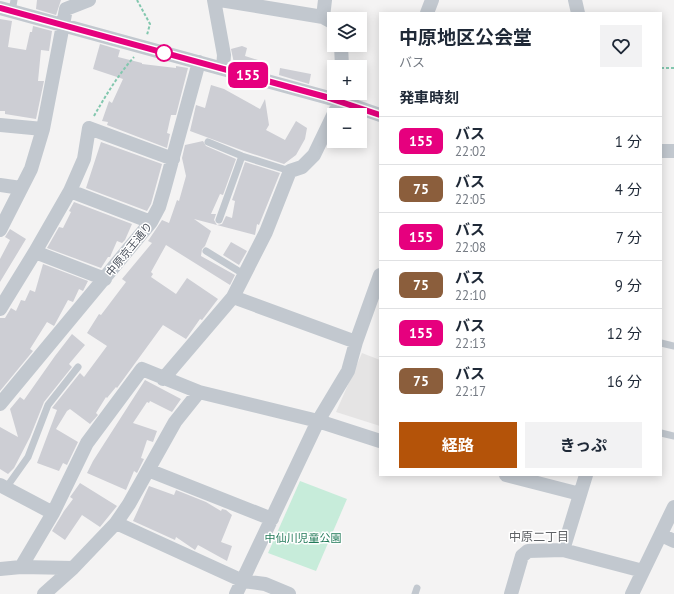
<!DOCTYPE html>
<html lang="ja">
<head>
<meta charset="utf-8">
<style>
  body { margin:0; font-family:"PT Sans","Noto Sans JP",sans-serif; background:#f2f2f3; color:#1f2937; height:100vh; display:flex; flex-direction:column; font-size:15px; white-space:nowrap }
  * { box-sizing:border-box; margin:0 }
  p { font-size:13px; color:#747a83 }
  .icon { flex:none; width:22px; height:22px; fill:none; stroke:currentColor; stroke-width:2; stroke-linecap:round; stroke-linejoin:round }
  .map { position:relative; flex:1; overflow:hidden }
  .panel { position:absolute; left:379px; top:12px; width:283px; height:464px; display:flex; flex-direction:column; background:#fff; border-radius:0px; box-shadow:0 2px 10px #0003 }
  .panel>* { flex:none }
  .badge { padding:0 8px; border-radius:6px; font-size:14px; line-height:26px }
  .buttons { position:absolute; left:327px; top:12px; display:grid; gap:8px }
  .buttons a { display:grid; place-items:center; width:40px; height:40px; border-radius:0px; background:#fff; box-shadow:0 2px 10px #0003; font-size:20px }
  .map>.badge { position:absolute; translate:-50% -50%; box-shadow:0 0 0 2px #fff }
  h2 { padding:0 20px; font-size:15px; line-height:36px }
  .round { display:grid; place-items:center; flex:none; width:42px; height:42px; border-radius:0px; background:#f2f2f3 }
  .summary { display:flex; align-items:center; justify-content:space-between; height:68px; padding:0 20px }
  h1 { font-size:19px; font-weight:700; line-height:30px }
  .cta { display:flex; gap:8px; margin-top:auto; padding:8px 20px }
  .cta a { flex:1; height:46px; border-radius:0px; background:#b45309; color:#fff; font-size:16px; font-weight:700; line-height:46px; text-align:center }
  .cta a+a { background:#f2f2f3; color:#1f2937 }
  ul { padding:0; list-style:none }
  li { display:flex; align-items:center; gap:12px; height:48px; padding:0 20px; border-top:1px solid #e0e1e3 }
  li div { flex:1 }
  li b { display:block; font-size:15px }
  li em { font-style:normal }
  li .badge { min-width:44px; font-weight:700; text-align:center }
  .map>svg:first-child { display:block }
  .education { fill:#e5e4e4 }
  .green { fill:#c7ecda }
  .building { fill:#cdced4 }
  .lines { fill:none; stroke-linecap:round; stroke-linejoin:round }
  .path { stroke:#82c7ae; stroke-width:2; stroke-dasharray:3 2; stroke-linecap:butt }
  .service { stroke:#c2c8cf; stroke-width:7 }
  .minor { stroke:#c2c8cf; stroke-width:14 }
  .line-casing { stroke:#fff; stroke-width:9 }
  .line { stroke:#e6007e; stroke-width:6 }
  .stop-dot { fill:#fff; stroke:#e6007e; stroke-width:2 }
  .labels { text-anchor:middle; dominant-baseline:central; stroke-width:3; stroke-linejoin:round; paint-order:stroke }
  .street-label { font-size:11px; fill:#4c535e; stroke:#fff }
  .park-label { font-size:11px; fill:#227a59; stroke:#fff }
  .neighbourhood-label { font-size:12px; fill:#5f6266; stroke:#fff }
</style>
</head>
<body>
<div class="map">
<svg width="674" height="594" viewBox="0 0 674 594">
  <rect width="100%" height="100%" fill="#f4f3f3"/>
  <!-- education -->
  <path class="education" d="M362 353 380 360V426L336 412Z"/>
  <!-- green -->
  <path class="green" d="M300 481 347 499 316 571 268 553Z"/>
  <!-- building -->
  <path class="building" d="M37 0H61L56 15 36 9Z
    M0 19 12 21 8 47 26 50 30 32H32L33 26 52 31 49 51 41 50 38 81H44L36 119 5 114V111H0Z
    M100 44 120 50 118 57 142 63V64L176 68V66L188 68 176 115H171L167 133 170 134 167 148 107 125 108 122 102 121 109 101 112 103 123 79 93 69Z
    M242 46 247 48 245 56 258 60 260 69 234 63 231 49Z
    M280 68 311 74 309 84 279 75Z
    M211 85 224 89 260 109 265 99 269 125 266 130 285 140 296 121 307 128 305 139 296 155 284 164 244 151 190 131 196 105 205 108Z
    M203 141 206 146 236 159 223 195 220 194 211 214H216L214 220 217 225 222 224 226 216 232 218 235 201 232 200 245 162 280 173 259 225 257 224 255 235 194 219 211 231 205 246 202 249 201 256 235 275 230 285 166 245 151 272 153 274 151 277 176 294 187 278 218 299 202 320 200 319 186 339 163 325 117 388 116 387 107 398 106 397 96 413 98 415 90 424 70 409 67 411 56 429 78 442 67 465 63 463 59 471 37 463 57 410 52 408 80 373 84 377 107 346 87 333 99 314 101 315 126 282 122 279 152 243 148 241 162 220 169 223 177 200 179 201 186 176 182 158 185 145Z
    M101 142 162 164 151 204 147 211 86 188Z
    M74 202 132 224 125 240 122 243 117 241 110 257H108L101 268 47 248 59 227 63 228 71 212 69 211Z
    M10 229 26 239 0 282V259L10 240 5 237Z
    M231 242 247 251 239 265 223 255Z
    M43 264 88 281 83 291 79 289 73 302 68 300 54 326 47 322 30 349 33 351 0 391V318H5L11 308 16 311 21 300 25 301 30 290 35 292Z
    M72 334 85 345 69 364 72 367 44 402 30 437 14 468 8 474 0 469V427L18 437 10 409 20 397 24 400 55 356Z
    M145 380 181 399 172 412 150 401 149 403 147 402 133 423 157 431 153 442 147 440 141 458 144 459 137 473 134 471 126 490 87 473 93 461Z
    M80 483 117 506 100 527 82 515 65 540 52 531 64 511 73 499 70 497Z
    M149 486 174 495 176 490 206 502 221 511 222 509 226 510 232 515 221 542 232 546 227 561 198 545 195 550 176 537 175 540 133 521Z"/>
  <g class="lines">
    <!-- path -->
    <path class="path" d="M137 0 150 24 147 35
      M661 68H674
      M94 116C106 95 118 75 134 57"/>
    <!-- service -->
    <path class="service" d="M12 11 14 0
      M208 142 242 156 290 171
      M219 220 242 156
      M206 251 245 275
      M661 343 674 346
      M661 433 674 436
      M6 488 28 457 48 405 78 367
      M415 594 417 588"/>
    <!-- minor -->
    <path class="minor" d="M214 0 224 55 223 68
      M220 0 323 17 325 0
      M575 0 578 13
      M0 8 340 101 380 115
      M427 13 432 0
      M323 17 334 23
      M341 45 342 67
      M0 125 43 129
      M661 151H674
      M0 185 21 188
      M70 191 151 222
      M0 230 31 169 43 129 66 9 89 0
      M105 279 35 252 70 191 84 159 89 128 173 159
      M233 297 356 342
      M0 309 35 252
      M163 379 233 297 266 232 290 171 302 167 314 155 340 101 341 93
      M0 404 151 222 159 207 164 190 199 62
      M148 470 272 519
      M506 475 580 494
      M0 485 53 513
      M116 523 243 581 265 584 289 594
      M661 535 674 541
      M563 550 586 475
      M21 567 73 568
      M0 569 21 567 53 513 87 443 142 369 199 392 318 421 380 441
      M44 594 73 568 116 523 129 504 175 422 199 392
      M236 594 318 421 348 371 356 342 380 275
      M511 594 522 556 528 551 563 550 643 571
      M632 594 674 507"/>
  </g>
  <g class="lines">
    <!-- line casing -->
    <g class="line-casing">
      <path id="line" d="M0 8 326 97 380 115"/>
    </g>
    <!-- line -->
    <use href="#line" class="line"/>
  </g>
  <!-- markers -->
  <circle class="stop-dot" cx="164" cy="53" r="8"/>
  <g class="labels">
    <!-- street labels -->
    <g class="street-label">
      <text transform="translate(129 249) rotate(-51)">中原京王通り</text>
    </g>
    <!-- park labels -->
    <g class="park-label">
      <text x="303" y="538">中仙川児童公園</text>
    </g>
    <!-- neighbourhood labels -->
    <g class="neighbourhood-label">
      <text x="539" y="536">中原二丁目</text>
    </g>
  </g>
</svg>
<div class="buttons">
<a><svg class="icon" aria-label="layers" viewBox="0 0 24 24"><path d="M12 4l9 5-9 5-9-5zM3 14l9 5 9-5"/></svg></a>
<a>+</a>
<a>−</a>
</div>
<b class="badge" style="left:248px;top:75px;background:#e6007e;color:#fff">155</b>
<section class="panel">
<div class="summary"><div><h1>中原地区公会堂</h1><p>バス</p></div><a class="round"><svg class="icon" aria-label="heart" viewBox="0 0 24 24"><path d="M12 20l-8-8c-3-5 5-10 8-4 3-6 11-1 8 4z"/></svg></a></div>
<h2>発車時刻</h2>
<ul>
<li><span class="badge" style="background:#e6007e;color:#fff">155</span><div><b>バス</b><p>22:02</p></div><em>1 分</em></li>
<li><span class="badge" style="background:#8b5e3c;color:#fff">75</span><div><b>バス</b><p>22:05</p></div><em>4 分</em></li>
<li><span class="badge" style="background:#e6007e;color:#fff">155</span><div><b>バス</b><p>22:08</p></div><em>7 分</em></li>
<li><span class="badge" style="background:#8b5e3c;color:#fff">75</span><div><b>バス</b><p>22:10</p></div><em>9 分</em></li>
<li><span class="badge" style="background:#e6007e;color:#fff">155</span><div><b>バス</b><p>22:13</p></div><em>12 分</em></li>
<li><span class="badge" style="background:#8b5e3c;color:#fff">75</span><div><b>バス</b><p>22:17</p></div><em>16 分</em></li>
</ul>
<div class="cta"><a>経路</a><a>きっぷ</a></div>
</section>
</div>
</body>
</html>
